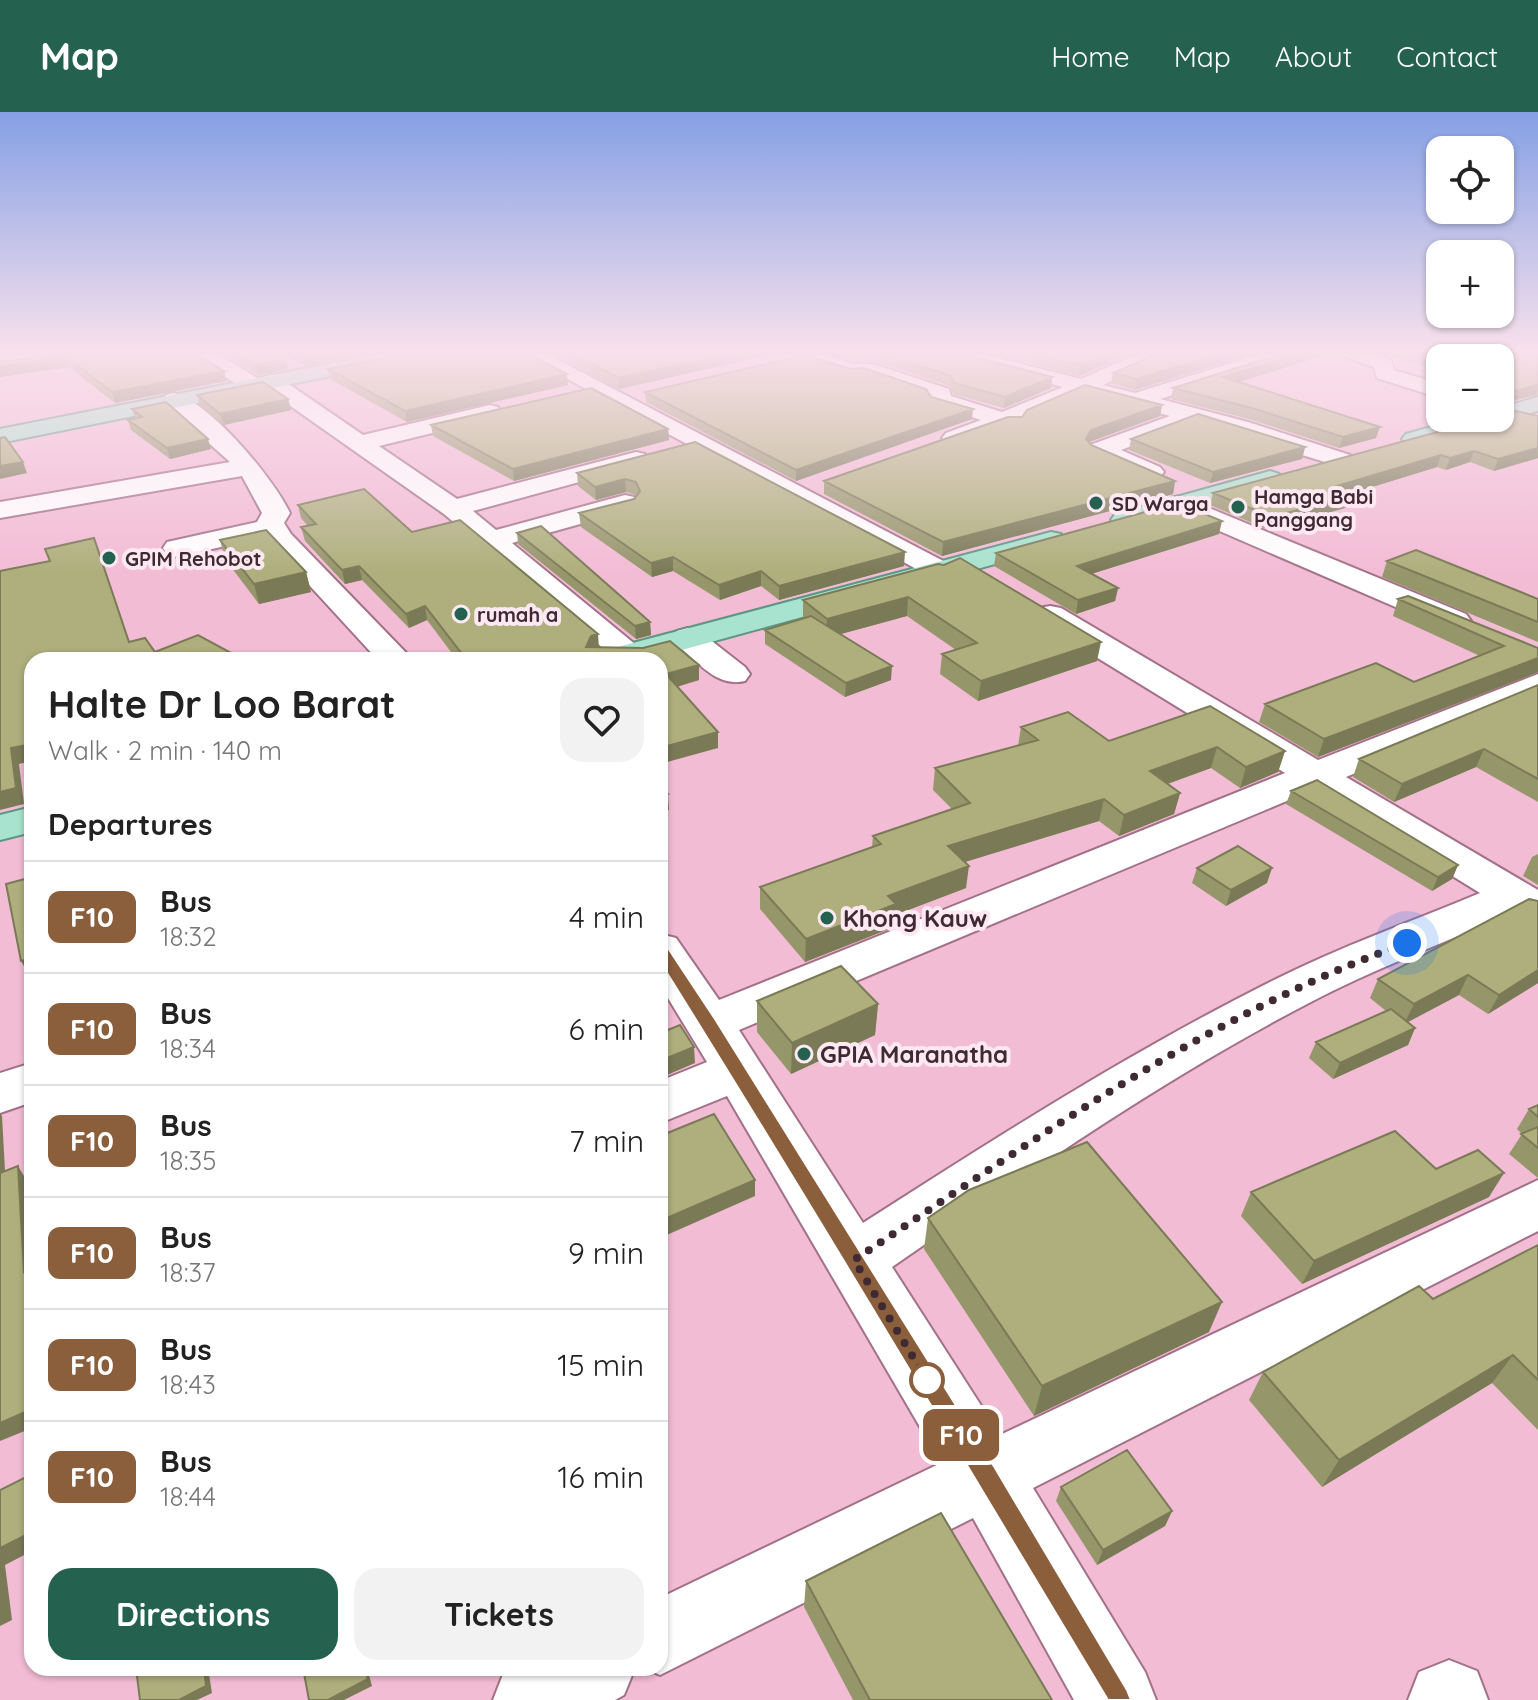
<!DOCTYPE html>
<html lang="en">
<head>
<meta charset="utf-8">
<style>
  body { margin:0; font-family:Quicksand,sans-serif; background:#f2f2f2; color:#222; height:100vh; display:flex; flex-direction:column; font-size:30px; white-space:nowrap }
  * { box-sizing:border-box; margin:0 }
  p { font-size:26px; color:#767676 }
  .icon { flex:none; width:44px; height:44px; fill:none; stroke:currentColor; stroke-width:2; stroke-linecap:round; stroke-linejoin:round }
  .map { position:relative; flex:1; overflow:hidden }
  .side { position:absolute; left:24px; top:540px; width:644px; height:1024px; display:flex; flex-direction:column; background:#fff; border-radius:24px; box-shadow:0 2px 6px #0004 }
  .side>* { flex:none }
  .badge { padding:0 16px; border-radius:12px; font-size:28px; line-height:52px }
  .buttons { position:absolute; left:1426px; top:24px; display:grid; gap:16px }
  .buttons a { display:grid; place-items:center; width:88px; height:88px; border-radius:16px; background:#fff; box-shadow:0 2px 6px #0004; font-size:40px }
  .you { position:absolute; width:40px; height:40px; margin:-20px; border:6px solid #fff; border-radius:50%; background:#1a73e8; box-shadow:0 0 0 12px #1a73e833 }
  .map>.badge { position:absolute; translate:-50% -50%; box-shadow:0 0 0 4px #fff }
  h2 { padding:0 24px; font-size:30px; line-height:72px }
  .round { display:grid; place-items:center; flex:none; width:84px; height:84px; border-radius:24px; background:#f2f2f2 }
  .head { display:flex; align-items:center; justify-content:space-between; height:136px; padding:0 24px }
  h1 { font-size:38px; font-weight:700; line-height:60px }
  .button { display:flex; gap:16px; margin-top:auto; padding:16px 24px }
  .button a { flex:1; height:92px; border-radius:24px; background:#24624f; color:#fff; font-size:32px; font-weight:700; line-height:92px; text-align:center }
  .button a+a { background:#f2f2f2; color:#222 }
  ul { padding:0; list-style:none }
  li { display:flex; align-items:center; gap:24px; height:112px; padding:0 24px; border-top:2px solid #e0e0e0 }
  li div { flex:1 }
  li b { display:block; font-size:30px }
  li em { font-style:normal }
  li .badge { min-width:88px; font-weight:700; text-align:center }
  header { display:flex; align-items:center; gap:48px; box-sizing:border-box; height:112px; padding:0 40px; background:#24624f; color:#fff }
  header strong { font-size:38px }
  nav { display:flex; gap:44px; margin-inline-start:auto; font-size:28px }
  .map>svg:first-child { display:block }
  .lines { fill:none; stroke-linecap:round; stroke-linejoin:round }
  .minor-casing { stroke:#a27188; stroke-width:4 }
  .major-casing { stroke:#5d9683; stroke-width:4 }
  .minor { fill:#fff; fill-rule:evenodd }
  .major { fill:#a7e3ce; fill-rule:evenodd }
  .wall { fill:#96966b }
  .shaded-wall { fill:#7a7a57 }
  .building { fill:#aeaf7c; stroke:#7a7a57; stroke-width:2 }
  .line { fill:#8b5e3c; stroke:#fff; stroke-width:2 }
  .walk { stroke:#3f2a34; stroke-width:8; stroke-dasharray:0 14.4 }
  .poi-dot { fill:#24624f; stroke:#fee8f2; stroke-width:3 }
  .stop-dot { fill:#fff; stroke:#8b5e3c; stroke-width:4 }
  .labels { text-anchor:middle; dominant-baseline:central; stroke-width:8; stroke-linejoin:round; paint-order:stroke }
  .far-poi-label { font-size:20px; font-weight:bold; fill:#3f2a34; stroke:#fee8f2; text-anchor:start }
  .poi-label { font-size:24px; font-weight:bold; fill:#3f2a34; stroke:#fee8f2; text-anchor:start }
</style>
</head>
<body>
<header>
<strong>Map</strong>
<nav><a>Home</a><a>Map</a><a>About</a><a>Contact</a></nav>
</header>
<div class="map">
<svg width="1538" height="1588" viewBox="0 0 1538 1588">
  <rect width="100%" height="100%" fill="#f2bcd5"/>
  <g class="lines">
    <!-- minor casing -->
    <g class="minor-casing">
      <path id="minor" d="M187 240H215L259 267 269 263 277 264 363 323 490 293 498 295 501 300 498 305 379 334 457 387 636 340 645 342 648 347 645 352 473 399 496 418 625 383 634 385 638 391 634 397 512 431 647 542 642 548H617L444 402 262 274 252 278 244 277Z
        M518 240H543L951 453 956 459 951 465 941 468 931 465Z
        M798 240H817L853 252H873L949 277 951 284 1002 300 1063 275 945 244 942 240H975L1081 267 1142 240H1168L1165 244 1103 273 1135 281 1267 240H1297L1294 244 1160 287 1248 310 1350 343 1353 348 1350 353 1341 355 1195 310 1121 338 1160 355 1164 360 1160 365H1142L1090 343 1087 338 1090 333 1170 304 1085 281 954 333 946 331 942 326 946 321 981 308 931 292 927 284 864 262 852 264 799 247 796 243Z
        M1341 240H1369L1391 248 1394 258 1440 272V286L1377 266 1374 255 1344 244Z
        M174 281C211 291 273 366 290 401L284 411 291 422 413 548H378L265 425 177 445 167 442 163 436 167 430 257 410 262 401 242 364 0 406V390L230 350 166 293 163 288 166 283Z
        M1180 384 1466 502 1471 509 1466 516 1455 519 1444 516 1171 398 1167 392 1171 386Z
        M1050 494 1061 496 1318 648 1538 562V584L1346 665 1538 778V807L1533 808 1512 801C1444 831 1373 857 1307 892 1161 968 1027 1062 892 1155L1000 1323 1538 1068V1119L1033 1376 1145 1560 1156 1588H1074L973 1406 660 1563 644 1556H660V1486L941 1351 727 984 660 1011V969L707 950 660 873V822L676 826 719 888 1285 661 1039 510 1034 503 1039 496ZM1313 678 1480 781C1411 810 1339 835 1272 869 1130 940 997 1025 863 1111L739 918Z
        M688 516 699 519 745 555 750 562 745 569C717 576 697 549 677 533L672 526 677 519Z
        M32 951V990L0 1001V961Z
        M1449 1548 1477 1559 1488 1588H1408L1419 1560Z
        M513 1556H635L624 1583 615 1588H493L504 1560Z"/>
    </g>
    <!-- major casing -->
    <g class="major-casing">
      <path id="major" d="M390 240H430L420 246 0 331V317Z
        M1538 285V299L1414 334 1406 332 1402 327 1406 322 1463 306H1500V296Z
        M1270 359 1279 362 1283 367 1279 372 1125 416 1115 414 1111 408 1115 402Z
        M1051 420 1061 422 1065 428 1061 434 645 548H590L595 541Z
        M32 695V720L0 728V703Z"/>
    </g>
    <!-- minor -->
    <use href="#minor" class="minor"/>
    <!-- major -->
    <use href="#major" class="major"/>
  </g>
  <!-- wall -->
  <path class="wall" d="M82 240 224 259 226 269 115 291 69 255 0 265Z
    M220 240H280L289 257 258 263Z
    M280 240H376L305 254Z
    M549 240H781L619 277Z
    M830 240H956L1052 265 1051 276 1004 296 953 282 950 274 874 249H853L831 241Z
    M986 240H1134L1079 264Z
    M1161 240 1135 278 1111 271 1113 261Z
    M1334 240 1238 270 1376 326 1339 336 1249 307 1171 287 1173 276Z
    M1378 240H1538V283L1512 289 1500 288V246H1440V259Z
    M328 257 568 273 407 310 330 267Z
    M645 280 931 285 972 307 796 369 646 290Z
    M197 283 288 287 291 298 224 313 200 294Z
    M1162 293 1160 304 1089 330 1091 333 1175 369 1173 382 942 444 824 382V369L1022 305Z
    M132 297 211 337 170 347 131 318 128 308 135 306Z
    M1538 304V346L1494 359 1470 350 1446 358 1437 355 1349 382 1352 383 1348 395 1269 418 1210 393 1213 381Z
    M431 313 668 317 669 328 514 369 433 324Z
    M1131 327 1305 335 1302 347 1210 371 1129 338Z
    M695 330 904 454 779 488 761 474 720 488 673 459 652 465 581 415 579 401 634 387 636 383 626 380 596 388 578 374 577 361Z
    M298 393 412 420 599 535 699 553V568L677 574 718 636 454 544 427 508 409 516 362 468 345 472 305 429 301 415 308 414 301 406Z
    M517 421 650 510 651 523 636 527 518 432Z
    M1219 422 1091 462 1118 476 1115 489 1076 502 994 454 996 441Z
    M220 428 306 460 311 480 259 492 225 447Z
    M1387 449 1538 487V530L1382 465Z
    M938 452 1097 549 978 589 940 562 942 542 956 538 907 504 841 522 891 568 845 585 765 532V518L803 506V488Z
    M1398 487 1538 536V560L1318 645 1259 610 1265 592 1414 570 1480 544 1393 504Z
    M1538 573V690L1476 655 1394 690 1353 665 1359 647Z
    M1021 615 1109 629 1285 639 1278 660 1240 676 1211 656 1168 672 1180 681 1174 702 1119 724 1099 709 965 750 966 776 895 803 894 815 805 850 760 797V775L872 735 873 724 952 697 933 678 935 656 1018 634Z
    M1291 679 1458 753 1452 767 1432 779 1286 692Z
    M1538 742V773L1523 764 1532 745Z
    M1197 756 1267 771 1226 794 1192 771Z
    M1538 789V871L1488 902 1459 883 1408 910 1415 916 1408 933 1333 967 1309 946 1316 930 1386 899 1370 886 1378 867Z
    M757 889 878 892 875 923 791 962 757 920Z
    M1538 993V1066L1509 1042 1522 1022 1517 1017 1529 997Z
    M1251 1080 1489 1085 1302 1172 1241 1104Z
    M928 1106 1209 1220 1034 1304 924 1137Z
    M1538 1133V1318L1492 1271 1322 1375 1249 1288 1263 1260 1433 1187Z
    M1061 1375 1172 1399 1165 1414 1097 1453 1056 1389Z
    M806 1469 1052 1588H853L804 1495Z"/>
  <!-- shaded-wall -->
  <path class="shaded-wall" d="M0 240H25L0 243Z
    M322 240H376L305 254 303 243Z
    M737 240H781L619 277V266Z
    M1112 240H1134L1079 264 1080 253Z
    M1227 240H1258L1135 278 1137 267Z
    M1305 240H1334L1221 276 1223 265Z
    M66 245 69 255 0 265V254Z
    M286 247 289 257 258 263 256 253Z
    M224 259 226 269 115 291 112 280Z
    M567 262 568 273 407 310 405 299Z
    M1052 265 1051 276 1004 296 1005 285Z
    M1538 272 1537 282 1512 289 1516 279Z
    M288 287 291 298 224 313 220 302Z
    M1162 293 1160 304 1089 330 1086 327 1091 318Z
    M973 297 972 307 796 369V358Z
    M1380 315 1376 326 1339 336 1343 325Z
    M668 317 669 328 514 369 513 357Z
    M208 327 211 337 170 347 167 336Z
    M1305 335 1302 347 1210 371 1213 360Z
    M1538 336V346L1494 359 1498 347Z
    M1474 339 1470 350 1446 358 1450 346Z
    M1441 343 1437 355 1330 388 1334 375Z
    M23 350 27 361 0 367V354Z
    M625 367 626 380 596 388 595 375Z
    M1175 369 1173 382 942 444 943 430Z
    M1352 383 1348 395 1269 418 1272 405Z
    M1222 409 1219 422 1075 467 1077 454Z
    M905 440 904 454 779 488V474Z
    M673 445V459L652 465 651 451Z
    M359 454 362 468 345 472 342 458Z
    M761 459V474L720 488 719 473Z
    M306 460 311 480 259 492 254 472Z
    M1118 476 1115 489 1076 502 1078 488Z
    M908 485 907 504 826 526 827 507Z
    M425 494 427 508 409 516 406 502Z
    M650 510 651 523 636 527 635 514Z
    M598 522 599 537 586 535 591 524Z
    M1101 530 1097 549 978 589 981 569Z
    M1538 546V560L1318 645 1324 627Z
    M699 553V568L667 578 666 562Z
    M892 554 891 568 845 585 846 571Z
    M718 620V636L660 652V636Z
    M32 632V649L19 652 24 692 0 698V680L11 636Z
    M1217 635 1211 656 1144 680 1150 659Z
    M1484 637 1476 655 1394 690 1402 672Z
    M1285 639 1278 660 1240 676 1246 655Z
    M1180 681 1174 702 1119 724 1124 703Z
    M668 682 669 698 660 701V684Z
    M1104 687 1099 709 945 756 948 734Z
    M1458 753 1452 767 1432 779 1438 765Z
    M969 754 966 776 895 803 894 815 805 850 806 827 888 784Z
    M1272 756 1267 771 1226 794 1231 778Z
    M32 846V865H30L21 849Z
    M1538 858V871L1488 902 1499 883Z
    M1468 863 1459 883 1404 912 1414 892Z
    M878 892 875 923 791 962 792 931Z
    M1415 916 1408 933 1333 967 1340 951Z
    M694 935 695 951 660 966V949Z
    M0 1001 2 1004 6 1077 0 1069Z
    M18 1054 27 1069 32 1147V1172L24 1160Z
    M1504 1061 1489 1085 1302 1172 1314 1149Z
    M755 1068V1084L660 1126V1109Z
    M1222 1190 1209 1220 1034 1304 1042 1274Z
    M1513 1243 1492 1271 1322 1375 1339 1348Z
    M32 1297V1316L0 1329V1311Z
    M1172 1399 1165 1414 1097 1453 1103 1438Z
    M32 1420V1439L5 1453 12 1508 0 1514V1436Z
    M204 1556H208L212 1581 197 1588H179Z
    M365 1556H367L372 1574 344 1588H328Z"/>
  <!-- building -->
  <path class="building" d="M82 240H194L224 259 112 280 66 245 0 254V250Z
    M234 240H280L286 247 256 253Z
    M296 240H322L303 243Z
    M414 240H524L567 262 405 299 328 257Z
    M567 240H737L619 266Z
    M877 240H956L1052 265 1005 285 954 271 951 264Z
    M1026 240H1112L1080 253Z
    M1161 240H1227L1137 267 1113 261Z
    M1288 240H1305L1223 265 1380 315 1343 325 1252 296 1173 276Z
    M1414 240H1538V272L1516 279 1500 276V246H1440V248Z
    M805 243 851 257 864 256 926 277 931 285 973 297 796 358 645 280Z
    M263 270 288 287 220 302 197 283Z
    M1085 273 1162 293 1091 318 1086 327 1091 333 1175 369 943 430 824 369 1008 305H1022L1027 298Z
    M591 276 668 317 513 357 431 313Z
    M166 290 208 327 167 336 128 308 142 305 132 297Z
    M1516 299 1538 304V336L1498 347 1474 339 1450 346 1441 343 1334 375 1352 383 1272 405 1213 381 1489 306H1500V303Z
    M1198 302 1305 335 1213 360 1131 327Z
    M5 325 23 350 0 354V326Z
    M695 330 905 440 779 474 761 459 719 473 673 445 651 451 579 401 634 387 640 379 636 370 625 367 595 375 577 361Z
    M364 377 412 420 460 408 598 522 591 524 586 535 643 536 670 529 699 553 666 562 718 620 660 636V548H440L462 542 425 494 406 502 359 454 342 458 301 415 316 412 298 393Z
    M1178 391 1222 409 1077 454 1118 476 1078 488 996 441Z
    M541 414 650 510 635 514 517 421Z
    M266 418 306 460 254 472 220 428Z
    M94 426 129 530 145 526 155 540 198 523 233 542 236 548H32V632L11 636 16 676 0 680V459L50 449 45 437Z
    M1416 438 1538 487V510L1387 449Z
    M960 446 1101 530 981 569 942 542 977 531 908 485 827 507 803 488 938 452 944 453Z
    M1408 484 1538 536V546L1324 627 1265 592 1376 551 1414 570 1504 534 1398 487Z
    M811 504 892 554 846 571 765 518Z
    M1538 573V667L1484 637 1402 672 1359 647Z
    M1210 594 1285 639 1246 655 1217 635 1150 659 1180 681 1124 703 1104 687 948 734 969 754 888 784 896 792 806 827 760 775 881 732 873 724 970 691 935 656 1038 628 1021 615 1068 600 1109 629Z
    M1317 668 1458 753 1438 765 1291 679Z
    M660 673 668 682 660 684Z
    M1238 734 1272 756 1231 778 1197 756Z
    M32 765V846L21 849 6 772Z
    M1529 787 1538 789V858L1499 883 1468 863 1414 892 1378 867Z
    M841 854 878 892 792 931 757 889Z
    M1391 897 1415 916 1340 951 1316 930Z
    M660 905 668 918 680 913 694 935 660 949Z
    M1538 993V1005L1529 997Z
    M714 1002 755 1068 660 1109V1024Z
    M1538 1015V1036L1521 1022Z
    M1395 1019 1436 1057 1478 1038 1504 1061 1314 1149 1251 1080Z
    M1087 1030 1222 1190 1042 1274 928 1106 969 1078Z
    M18 1054 24 1160 32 1157V1297L0 1311V1061Z
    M1538 1133V1268L1513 1243 1339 1348 1263 1260 1419 1174 1433 1187Z
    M1127 1338 1172 1399 1103 1438 1061 1375Z
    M32 1362V1420L0 1436V1378Z
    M941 1401 1052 1588H870L806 1469Z
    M136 1556H204L206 1574 179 1588H140Z
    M303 1556H365L368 1567 328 1588H309Z"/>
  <!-- sky -->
  <linearGradient id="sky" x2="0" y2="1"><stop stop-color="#85a0e5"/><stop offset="0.52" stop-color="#f9e1ec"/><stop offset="1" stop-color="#f9e1ec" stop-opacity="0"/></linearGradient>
  <rect width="1538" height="462" fill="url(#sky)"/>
  <!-- line -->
  <path class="line" d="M660 832 666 833 715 907 995 1356 1127 1578 1131 1588H1108C960 1342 809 1088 652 837Z"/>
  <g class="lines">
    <!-- walk -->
    <path class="walk" d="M927 1268 854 1148C1029 1032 1207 902 1407 831"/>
  </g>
  <!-- markers -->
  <g class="poi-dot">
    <circle cx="1096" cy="391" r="8"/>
    <circle cx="1238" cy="395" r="8"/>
    <circle cx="109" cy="446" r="8"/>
    <circle cx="461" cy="502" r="8"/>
    <circle cx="827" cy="806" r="8"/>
    <circle cx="804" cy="942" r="8"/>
  </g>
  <circle class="stop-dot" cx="927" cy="1268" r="16"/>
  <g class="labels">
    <!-- far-poi labels -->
    <g class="far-poi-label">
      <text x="1254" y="384">Hamga Babi<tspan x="1254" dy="23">Panggang</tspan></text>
      <text x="1112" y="391">SD Warga</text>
      <text x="125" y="446">GPIM Rehobot</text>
      <text x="477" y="502">rumah a</text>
    </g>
    <!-- poi labels -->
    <g class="poi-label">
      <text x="843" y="806">Khong Kauw</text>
      <text x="820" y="942">GPIA Maranatha</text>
    </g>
  </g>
</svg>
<div class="buttons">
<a><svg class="icon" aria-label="locate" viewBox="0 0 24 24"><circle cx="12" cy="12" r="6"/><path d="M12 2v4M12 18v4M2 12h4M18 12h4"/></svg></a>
<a>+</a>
<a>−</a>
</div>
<div class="you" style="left:1407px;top:831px"></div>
<b class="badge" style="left:961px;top:1323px;background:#8b5e3c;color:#fff">F10</b>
<section class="side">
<div class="head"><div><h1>Halte Dr Loo Barat</h1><p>Walk · 2 min · 140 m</p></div><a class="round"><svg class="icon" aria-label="heart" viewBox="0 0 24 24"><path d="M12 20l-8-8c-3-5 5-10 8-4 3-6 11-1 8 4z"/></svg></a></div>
<h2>Departures</h2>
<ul>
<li><span class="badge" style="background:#8b5e3c;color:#fff">F10</span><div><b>Bus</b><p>18:32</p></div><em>4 min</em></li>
<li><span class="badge" style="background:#8b5e3c;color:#fff">F10</span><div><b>Bus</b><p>18:34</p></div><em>6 min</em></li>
<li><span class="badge" style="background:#8b5e3c;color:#fff">F10</span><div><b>Bus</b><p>18:35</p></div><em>7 min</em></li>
<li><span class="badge" style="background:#8b5e3c;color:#fff">F10</span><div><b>Bus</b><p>18:37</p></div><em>9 min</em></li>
<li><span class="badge" style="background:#8b5e3c;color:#fff">F10</span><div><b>Bus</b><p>18:43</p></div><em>15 min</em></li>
<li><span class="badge" style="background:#8b5e3c;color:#fff">F10</span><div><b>Bus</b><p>18:44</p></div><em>16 min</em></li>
</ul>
<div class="button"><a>Directions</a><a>Tickets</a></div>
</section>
</div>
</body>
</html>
